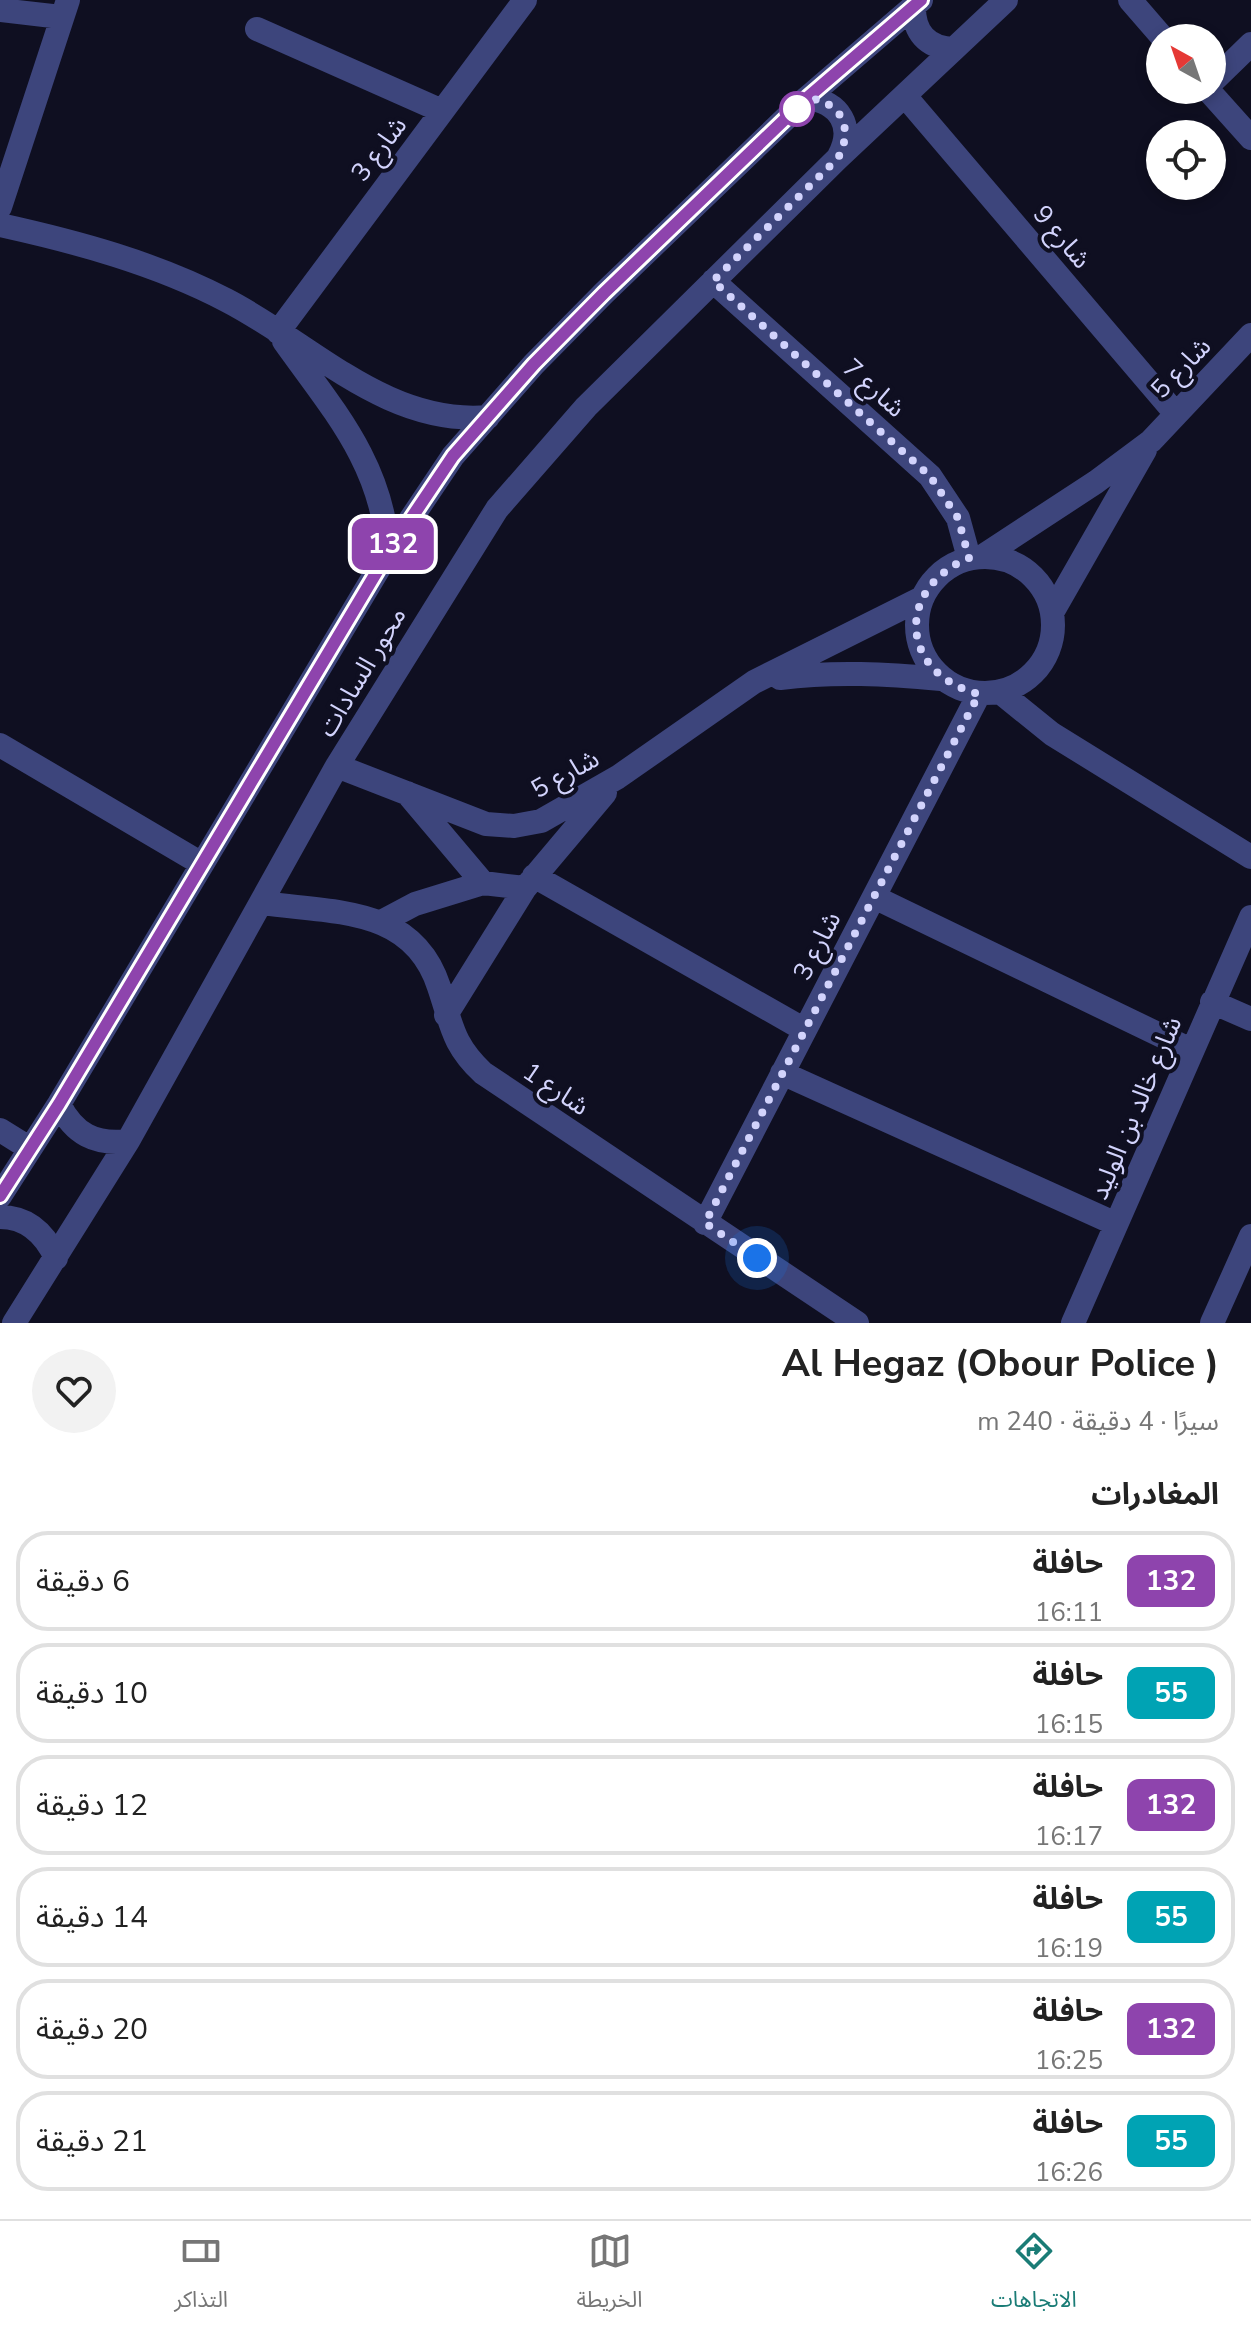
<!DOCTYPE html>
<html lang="ar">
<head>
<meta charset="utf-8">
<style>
  body { margin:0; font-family:"Nunito Sans","Noto Sans Arabic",sans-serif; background:#f2f2f2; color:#222; direction:rtl; height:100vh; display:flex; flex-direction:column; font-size:30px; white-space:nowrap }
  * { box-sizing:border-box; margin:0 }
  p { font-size:26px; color:#767676 }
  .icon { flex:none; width:44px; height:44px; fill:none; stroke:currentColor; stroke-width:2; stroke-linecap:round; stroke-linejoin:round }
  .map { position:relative; height:1323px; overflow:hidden; direction:ltr }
  .drawer { display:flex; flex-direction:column; background:#fff; flex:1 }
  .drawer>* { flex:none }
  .badge { padding:0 16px; border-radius:12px; font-size:28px; line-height:52px }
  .needle { width:52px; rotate:320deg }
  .tools { position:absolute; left:1146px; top:24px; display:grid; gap:16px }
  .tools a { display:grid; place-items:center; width:80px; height:80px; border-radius:50%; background:#fff; box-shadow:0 4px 12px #0003; font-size:40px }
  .you { position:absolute; width:40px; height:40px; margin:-20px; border:6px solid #fff; border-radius:50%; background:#1a73e8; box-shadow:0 0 0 12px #1a73e833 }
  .map>.badge { position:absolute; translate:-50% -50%; box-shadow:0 0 0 4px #fff }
  h2 { padding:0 32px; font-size:30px; line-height:72px }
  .round { display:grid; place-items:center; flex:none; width:84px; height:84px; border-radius:42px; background:#f2f2f2 }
  .summary { display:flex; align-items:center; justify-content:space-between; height:136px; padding:0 32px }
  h1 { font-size:38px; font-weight:700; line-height:60px }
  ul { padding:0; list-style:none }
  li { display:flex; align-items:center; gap:24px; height:100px; margin:0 16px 12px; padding:0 16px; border:4px solid #e0e0e0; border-radius:32px }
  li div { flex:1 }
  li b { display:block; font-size:30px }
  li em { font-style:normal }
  li .badge { min-width:88px; font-weight:700; text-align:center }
  .tab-bar { display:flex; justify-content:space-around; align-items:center; height:112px; border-top:2px solid #e0e0e0; background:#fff; font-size:22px; color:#767676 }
  .tab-bar a { display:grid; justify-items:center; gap:4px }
  .tab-bar .current { color:#1a7c76 }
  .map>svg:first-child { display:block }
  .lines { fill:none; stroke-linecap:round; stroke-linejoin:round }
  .minor { stroke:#3d457c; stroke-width:24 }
  .line-casing { stroke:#fff; stroke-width:18 }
  .line { stroke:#8e44ad; stroke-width:12 }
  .walk { stroke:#d2d3fc; stroke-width:8; stroke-dasharray:0 14.4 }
  .stop-dot { fill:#fff; stroke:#8e44ad; stroke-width:4 }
  .labels { text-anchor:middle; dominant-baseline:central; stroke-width:8; stroke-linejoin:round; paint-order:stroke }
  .street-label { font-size:26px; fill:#d2d3fc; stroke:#0f0f21 }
</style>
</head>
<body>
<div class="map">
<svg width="1251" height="1323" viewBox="0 0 1251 1323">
  <rect width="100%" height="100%" fill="#0f0f21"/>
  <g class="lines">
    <!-- minor -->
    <path class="minor" d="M1130 0 1163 38
      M914 5C913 32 927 48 954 49
      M0 10 61 17
      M257 29 442 111
      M1212 82 1251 44
      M1208 90 1251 138
      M905 96 1176 414
      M807 98C840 102 855 127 839 156
      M0 207 68 0
      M0 225C77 242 155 263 226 300 312 344 386 426 488 417
      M713 281 930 476 958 518 969 558
      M278 332 525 0
      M284 341C333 410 383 464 388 553
      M983 556 1096 482 1151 441 1251 335
      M917 625a68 68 0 1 1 136 0a68 68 0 1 1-136 0Z
      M1053 611 1145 450
      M780 678C835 671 887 674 941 679
      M1000 692 1052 734 1251 857
      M0 745 202 864
      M337 766 486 824 514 826 541 821 618 777 754 682 922 598
      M407 793 483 883
      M534 876 805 1030
      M874 897 1191 1050
      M262 903C333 913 413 906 439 987 452 1025 452 1044 483 1073L857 1323
      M383 921 415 904 483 883 525 888
      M1212 1002 1251 1019
      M446 1015 525 888 605 793
      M782 1073 1116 1224
      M59 1104C74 1134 95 1145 128 1141
      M0 1130 29 1148
      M0 1196 59 1104 388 553 453 456 534 364 604 293 807 98 921 0
      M0 1217C28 1217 45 1234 56 1258
      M705 1223 979 694
      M14 1323 128 1141 337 766 497 509 586 407 838 158 1006 0
      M1073 1323 1251 917
      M1212 1323 1251 1236"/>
  </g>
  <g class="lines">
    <!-- line casing -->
    <g class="line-casing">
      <path id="line" d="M0 1196 59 1104 388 553 453 456 534 364 604 293 807 98 921 0"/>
    </g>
    <!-- line -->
    <use href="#line" class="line"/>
    <!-- walk -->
    <path class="walk" d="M757 1258 705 1223 979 694C900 674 894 589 969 558L958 518 930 476 713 281 838 158C854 128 842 102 807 98L797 109"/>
  </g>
  <!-- markers -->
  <circle class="stop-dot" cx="797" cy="109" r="16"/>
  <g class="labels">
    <!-- street labels -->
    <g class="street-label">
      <text transform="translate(379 149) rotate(-53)">شارع 3</text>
      <text transform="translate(1062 237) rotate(50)">شارع 9</text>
      <text transform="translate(1181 368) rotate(-46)">شارع 5</text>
      <text transform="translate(874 388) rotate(42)">شارع 7</text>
      <text transform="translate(362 672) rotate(-59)">محور السادات</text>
      <text transform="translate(565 774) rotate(-29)">شارع 5</text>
      <text transform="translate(817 946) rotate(-63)">شارع 3</text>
      <text transform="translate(556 1089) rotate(34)">شارع 1</text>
      <text transform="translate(1136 1108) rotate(-67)">شارع خالد بن الوليد</text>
    </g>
  </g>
</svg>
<div class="tools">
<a><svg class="needle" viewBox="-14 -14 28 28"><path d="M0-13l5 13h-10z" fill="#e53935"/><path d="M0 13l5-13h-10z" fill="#767676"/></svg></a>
<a><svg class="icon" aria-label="locate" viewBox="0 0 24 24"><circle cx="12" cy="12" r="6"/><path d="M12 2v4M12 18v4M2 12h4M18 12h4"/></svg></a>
</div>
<div class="you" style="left:757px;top:1258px"></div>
<b class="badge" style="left:393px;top:544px;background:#8e44ad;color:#fff">132</b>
</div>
<section class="drawer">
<div class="summary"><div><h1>Al Hegaz (Obour Police )</h1><p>سيرًا · 4 دقيقة · 240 m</p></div><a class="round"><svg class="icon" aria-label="heart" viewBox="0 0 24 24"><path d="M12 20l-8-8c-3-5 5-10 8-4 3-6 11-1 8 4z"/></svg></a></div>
<h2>المغادرات</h2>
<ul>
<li><span class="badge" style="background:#8e44ad;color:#fff">132</span><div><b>حافلة</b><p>16:11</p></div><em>6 دقيقة</em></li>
<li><span class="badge" style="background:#00a3b4;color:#fff">55</span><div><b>حافلة</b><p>16:15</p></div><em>10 دقيقة</em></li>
<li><span class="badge" style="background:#8e44ad;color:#fff">132</span><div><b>حافلة</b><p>16:17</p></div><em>12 دقيقة</em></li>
<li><span class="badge" style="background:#00a3b4;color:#fff">55</span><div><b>حافلة</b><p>16:19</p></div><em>14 دقيقة</em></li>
<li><span class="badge" style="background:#8e44ad;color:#fff">132</span><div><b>حافلة</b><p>16:25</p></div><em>20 دقيقة</em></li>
<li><span class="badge" style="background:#00a3b4;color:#fff">55</span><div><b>حافلة</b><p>16:26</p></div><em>21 دقيقة</em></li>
</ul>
</section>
<nav class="tab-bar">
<a class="current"><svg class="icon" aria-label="directions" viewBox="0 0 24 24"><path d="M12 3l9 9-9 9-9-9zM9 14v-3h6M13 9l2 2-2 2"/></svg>الاتجاهات</a>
<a><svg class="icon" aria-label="map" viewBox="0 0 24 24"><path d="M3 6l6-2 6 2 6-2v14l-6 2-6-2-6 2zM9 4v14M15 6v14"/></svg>الخريطة</a>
<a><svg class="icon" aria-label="tickets" viewBox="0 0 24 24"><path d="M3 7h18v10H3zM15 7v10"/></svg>التذاكر</a>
</nav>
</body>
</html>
